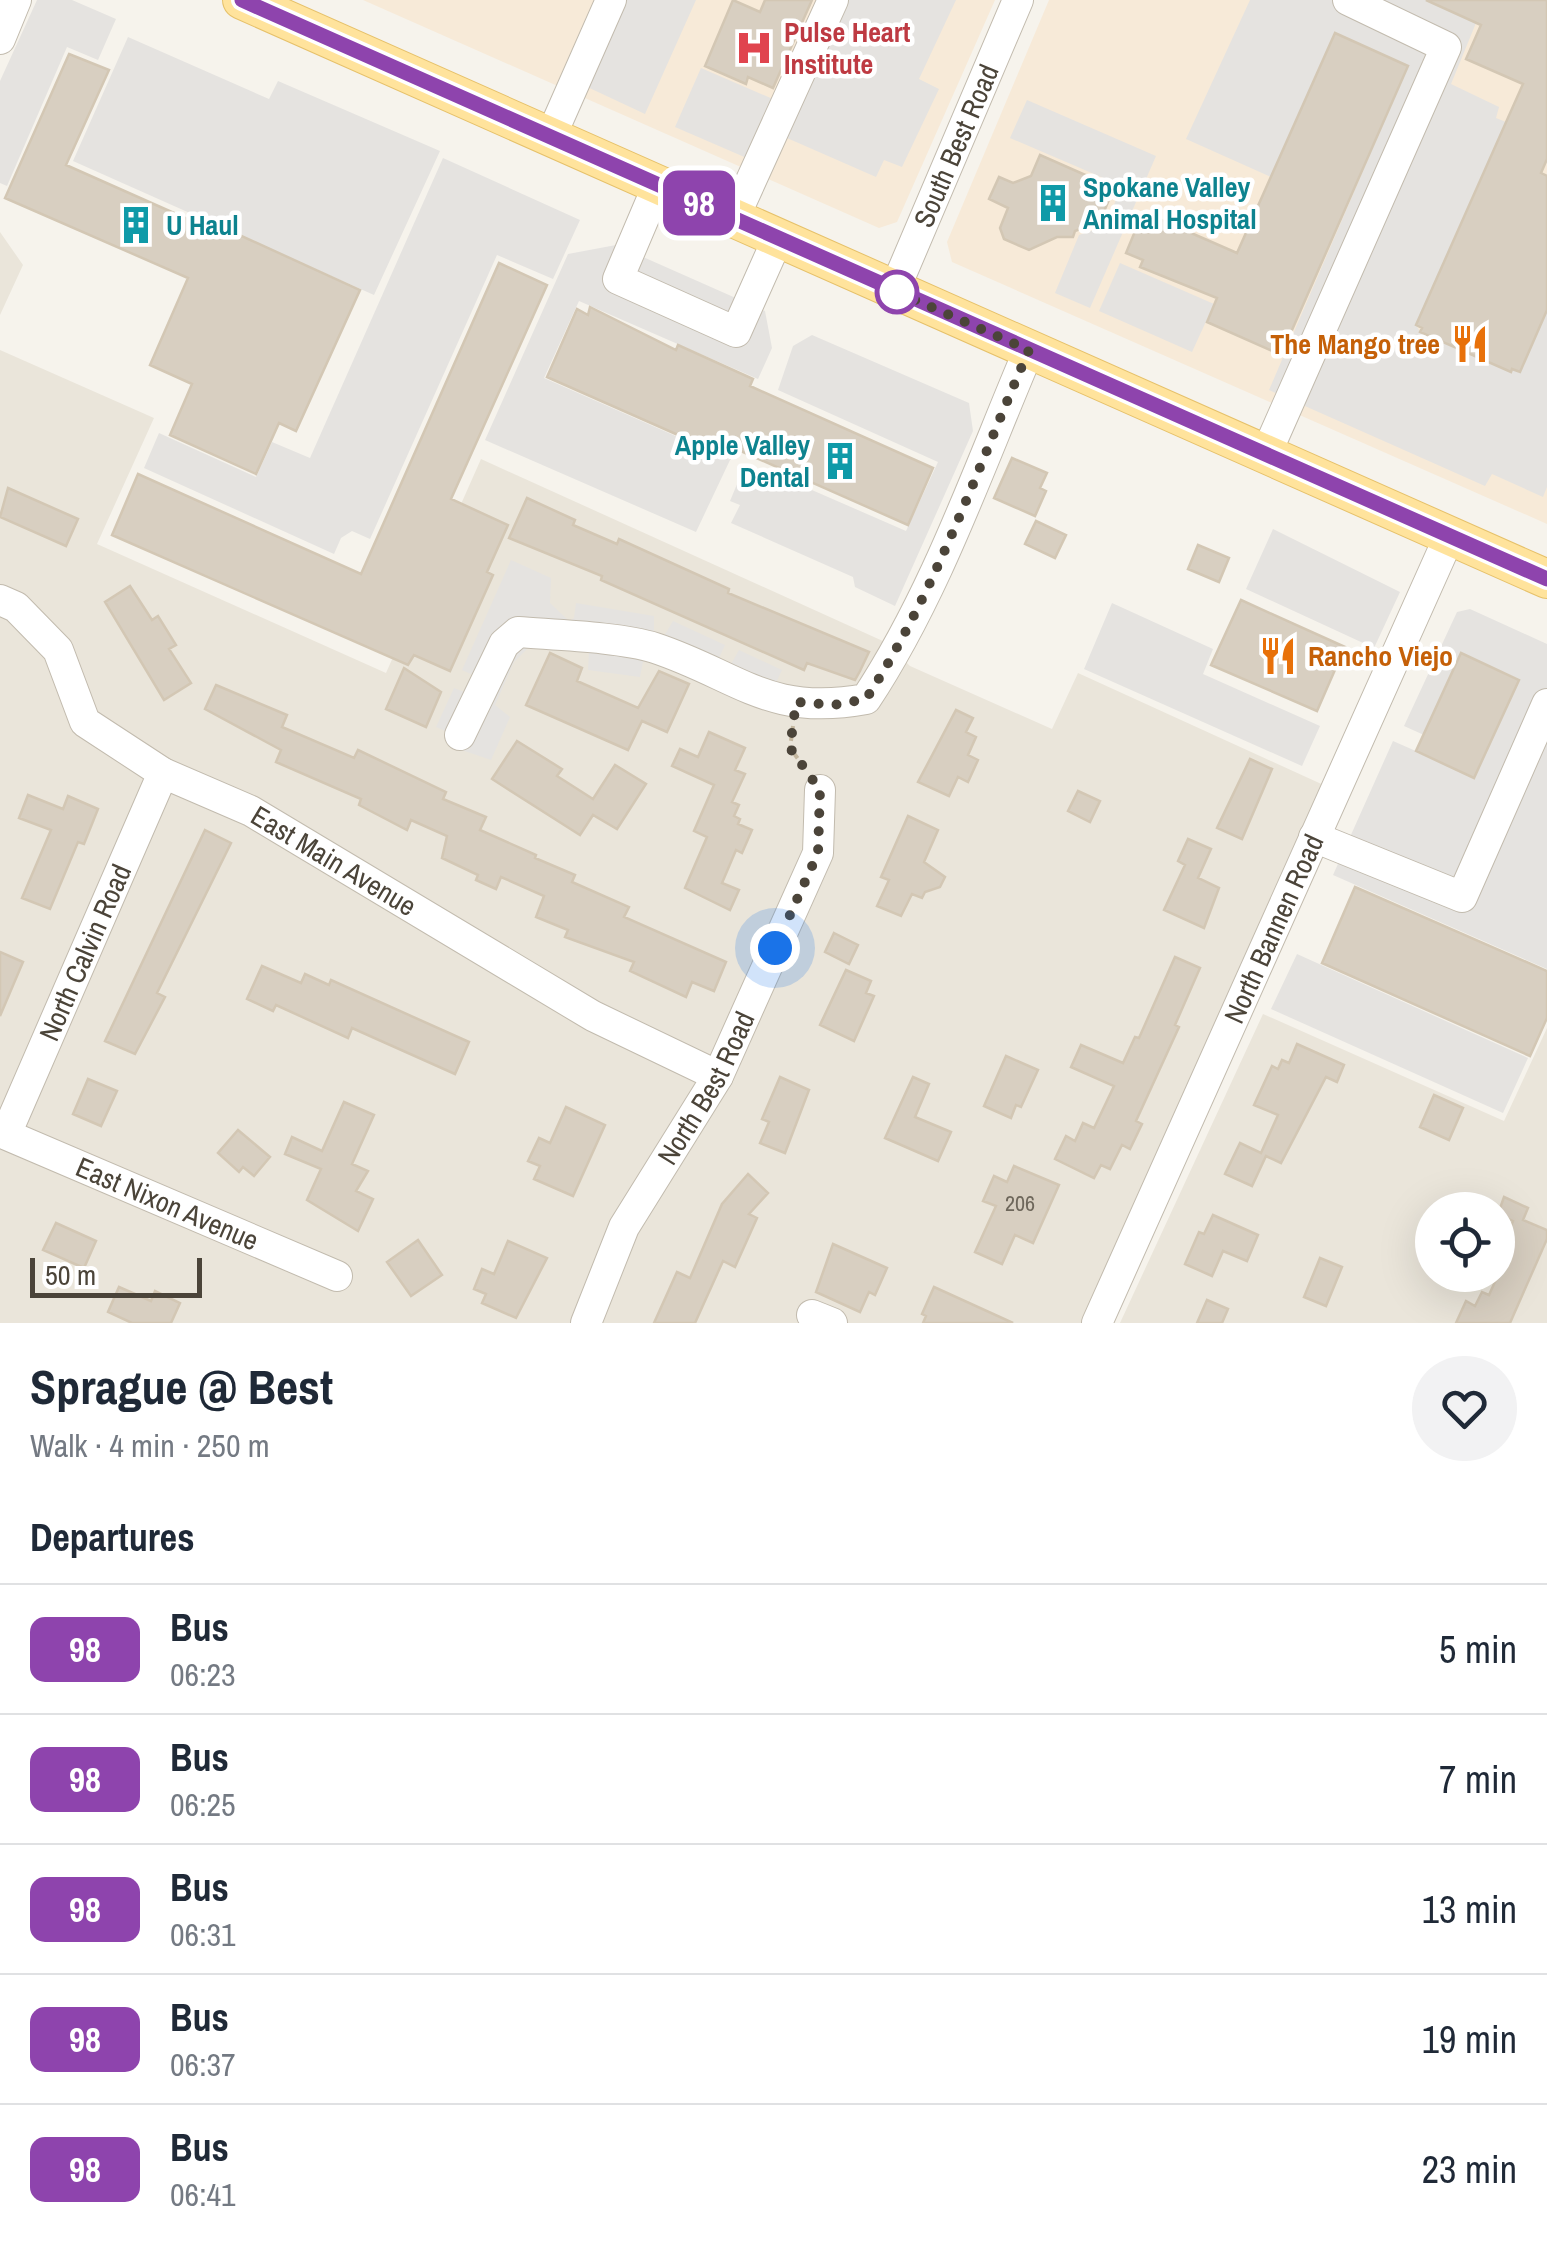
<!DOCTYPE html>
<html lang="en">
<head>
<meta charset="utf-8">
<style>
  body { margin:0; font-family:"Archivo Narrow",sans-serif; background:#f2f2f3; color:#1f2937; height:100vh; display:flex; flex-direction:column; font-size:38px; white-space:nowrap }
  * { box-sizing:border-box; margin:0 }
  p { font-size:32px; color:#747a83 }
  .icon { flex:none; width:55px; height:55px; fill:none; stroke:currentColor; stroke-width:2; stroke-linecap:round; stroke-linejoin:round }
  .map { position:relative; height:1323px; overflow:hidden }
  .side { display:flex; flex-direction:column; background:#fff; flex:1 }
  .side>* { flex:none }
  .badge { padding:0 20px; border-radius:15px; font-size:35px; line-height:65px }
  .tools { position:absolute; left:1415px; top:1192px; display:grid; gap:20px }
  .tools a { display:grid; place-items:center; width:100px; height:100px; border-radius:50%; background:#fff; box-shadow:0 10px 40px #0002; font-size:50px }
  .scale { position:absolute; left:30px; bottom:25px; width:172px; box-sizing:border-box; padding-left:10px; border:5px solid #4b4439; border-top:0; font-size:28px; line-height:35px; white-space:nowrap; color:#4b4439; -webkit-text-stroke:8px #fff; paint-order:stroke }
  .you { position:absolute; width:50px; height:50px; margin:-25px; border:8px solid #fff; border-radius:50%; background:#1a73e8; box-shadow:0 0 0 15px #1a73e833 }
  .map>.badge { position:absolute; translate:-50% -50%; box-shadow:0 0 0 5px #fff }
  h2 { padding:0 30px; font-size:38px; line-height:90px }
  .round { display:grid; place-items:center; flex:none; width:105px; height:105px; border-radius:52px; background:#f2f2f3 }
  .summary { display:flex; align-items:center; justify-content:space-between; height:170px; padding:0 30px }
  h1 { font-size:48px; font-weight:700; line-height:75px }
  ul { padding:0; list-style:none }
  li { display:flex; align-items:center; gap:30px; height:130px; padding:0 30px; border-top:2px solid #e0e1e3 }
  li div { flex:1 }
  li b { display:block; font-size:38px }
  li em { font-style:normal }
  li .badge { min-width:110px; font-weight:700; text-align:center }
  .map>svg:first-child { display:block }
  .residential { fill:#eae5da; fill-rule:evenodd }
  .commercial { fill:#f7ead8 }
  .parking { fill:#e5e3e0 }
  .building { fill:#d8cfc1; stroke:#d3c7b4; stroke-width:2.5 }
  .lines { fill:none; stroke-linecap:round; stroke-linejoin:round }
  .minor-casing { stroke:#c2bbae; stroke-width:32 }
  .major-casing { stroke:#e6c16a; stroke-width:40 }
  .path { stroke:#c4b79f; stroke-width:4; stroke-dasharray:5 5; stroke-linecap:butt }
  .minor { stroke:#fff; stroke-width:30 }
  .major { stroke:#ffe39c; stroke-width:38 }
  .line-casing { stroke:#fff; stroke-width:22 }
  .line { stroke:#8e44ad; stroke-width:15 }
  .walk { stroke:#4b4439; stroke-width:10; stroke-dasharray:0 18 }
  .stop-dot { fill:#fff; stroke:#8e44ad; stroke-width:5 }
  .labels { text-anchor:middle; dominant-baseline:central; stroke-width:9; stroke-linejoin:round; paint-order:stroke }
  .number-label { font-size:22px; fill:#6e675b }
  .health-label { font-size:28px; font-weight:bold; fill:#be3a42; stroke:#fff; text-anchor:start }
  .street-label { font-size:28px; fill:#4b4439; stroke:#fff }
  .culture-label { font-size:28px; font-weight:bold; fill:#0d838f; stroke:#fff; text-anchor:start }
  .food-label { font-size:28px; font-weight:bold; fill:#c56008; stroke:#fff; text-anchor:end }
</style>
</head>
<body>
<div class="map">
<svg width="1547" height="1323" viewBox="0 0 1547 1323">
  <rect width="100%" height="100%" fill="#f6f3ec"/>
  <!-- residential -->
  <path class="residential" d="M0 232 23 265 0 315Z
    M0 350 154 418 97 544 386 673 481 459 885 642 910 666 1052 729 1078 673 1328 787 1087 1323H0Z
    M1263 1014 1504 1121 1547 1028V1323H1120ZM1432 1210H1498V1275H1432Z"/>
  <!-- commercial -->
  <path class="commercial" d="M363 0H995L897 222 879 228Z
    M1049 0H1547V524L952 262 947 242Z"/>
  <!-- parking -->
  <path class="parking" d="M37 0H72L116 19 98 60 67 47 7 186 0 183V81Z
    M600 0H696L645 114 566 77Z
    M826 0H956L919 79 939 89 902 167 884 160 876 177 787 138 772 169 675 127 701 68 782 103Z
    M1250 0H1426L1476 23 1451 84 1499 107 1496 118 1506 122 1416 325 1421 333 1510 372 1547 310V487L1543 497 1492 474 1485 486 1269 390 1408 66 1334 34 1271 177 1186 139Z
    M128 37 269 99 278 81 440 151 374 295 73 161Z
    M1027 100 1156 156 1090 308 1055 293 1079 235 1105 226 1122 186 1010 138Z
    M443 158 580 220 553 279 497 255 370 539 352 531 341 538 334 554 144 468 159 433 256 477 272 442 310 458Z
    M616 245 765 311 772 348 758 379 579 301 544 378 730 460 696 532 485 440 568 254Z
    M1120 263 1214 304 1192 352 1099 311Z
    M812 335 969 403 973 431 895 606 855 587 853 577 731 523 740 505 730 501 740 477 759 485 766 470 906 531 938 462 778 390 793 346Z
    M1273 529 1400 592 1374 648 1246 589Z
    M511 560 551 578 550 603 569 621 574 618 576 603 654 616V632L664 636 673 621 725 645 719 658 730 666 739 650 782 670 763 710 651 659 643 662 640 677 588 670 589 652 529 647 514 662 495 705 510 717 491 760 450 746V733L436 727 454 688 467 693 477 677 462 670Z
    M1112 603 1213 649 1203 674 1320 726 1302 766 1084 669Z
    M1470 609 1547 644V969L1333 875 1393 741 1475 777 1519 679 1461 653 1424 735 1404 726 1457 612Z
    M1297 954 1528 1058 1503 1113 1271 1009Z"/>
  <!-- building -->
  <path class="building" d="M733 0 760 12 765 0H812L773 88 748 77 746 84 705 66Z
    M1426 0H1547V159L1541 173 1547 176V310L1520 372 1512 369 1511 372 1420 332 1422 328 1416 325 1523 84 1466 59 1481 25Z
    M1335 33 1408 66 1281 355 1207 322 1217 298 1140 267 1143 260 1126 253 1143 212 1237 253Z
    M69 54 109 70 66 165 210 229 213 223 360 290 296 431 279 423 256 474 170 435 192 384 150 365 188 278 5 198Z
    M1040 155 1108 185 1111 195 1100 221 1075 231 1073 237H1057L1029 250 1004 239 1000 228 1008 208 989 199 999 177 1013 183 1031 176Z
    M499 263 547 285 451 499 508 525 487 572 493 575 450 671 414 655 408 665 112 535 138 474 361 574Z
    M590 307 676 350 678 345 753 379 750 386 933 468 908 525 734 448 730 458 547 377 577 309 588 315Z
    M1012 458 1047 473 1040 488 1046 491 1035 516 994 498Z
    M8 488 78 519 66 546 0 517Z
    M527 498 575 520 573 525 617 544 619 539 729 589 728 593 869 652 860 671 855 680 807 663 804 670 601 580 602 576 509 538Z
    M1036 521 1066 535 1055 558 1025 544Z
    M1198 545 1229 558 1219 582 1188 569Z
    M130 586 152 620 158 616 176 645 169 649 191 683 164 700 105 602Z
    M1241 600 1345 647 1317 711 1211 665Z
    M550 653 582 668 577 681 638 708 659 671 689 684 667 732 642 721 628 750 526 705Z
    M1461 653 1519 680 1474 778 1416 751Z
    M404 668 441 692 426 727 386 709Z
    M216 685 287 715 282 727 354 758 358 750 446 792 443 799 486 817 480 830 536 855 535 858 575 875 572 882 629 907 624 917 726 962 714 991 692 982 686 997 630 971 634 962 565 937 568 930 536 917 544 896 501 877 496 889 476 880 478 875 442 858 447 836 411 820 407 830 359 805 361 799 276 762 281 750 205 709Z
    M956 710 973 718 966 732 976 737 968 755 978 760 968 782 958 777 949 796 918 782Z
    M709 732 745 748 735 770 745 774 732 802 739 805 734 816 740 819 738 824 752 830 742 853 736 850 722 883 739 890 730 910 685 888 707 837 694 831 714 785 672 766 680 749 698 757Z
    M517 741 562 769 557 776 593 799 615 765 646 784 617 829 593 815 580 835 492 779Z
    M1250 759 1272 769 1242 839 1217 828Z
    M1078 791 1100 801 1090 822 1068 811Z
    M28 795 63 809 68 796 98 809 84 844 78 842 50 909 22 898 51 830 19 818Z
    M908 816 938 830 924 862 945 877 940 887 925 892 922 898 912 894 901 916 877 906 889 880 881 877Z
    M205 830 231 843 157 993 165 997 135 1054 105 1041Z
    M1188 839 1211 849 1198 878 1219 888 1204 928 1164 910 1185 865 1178 861Z
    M1355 887 1547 971V1018L1530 1056 1322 963Z
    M834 933 858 945 849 964 825 952Z
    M0 952 23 962 0 1016Z
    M1175 957 1200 968 1175 1025 1179 1027 1136 1121 1142 1124 1130 1149 1122 1145 1110 1169 1101 1165 1094 1178 1055 1159 1066 1136 1075 1141 1083 1123 1094 1128 1114 1086 1071 1067 1081 1045 1123 1063 1135 1037 1139 1038Z
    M262 966 301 983 305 974 329 985 331 980 469 1042 455 1074 352 1028 348 1038 276 1005 273 1011 247 999Z
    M846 970 871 981 866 993 874 996 854 1041 820 1025Z
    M1297 1044 1344 1065 1337 1082 1326 1077 1281 1163 1266 1156 1252 1186 1225 1174 1240 1143 1261 1153 1278 1115 1254 1105 1272 1066 1278 1069 1282 1060 1289 1063Z
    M1006 1056 1038 1070 1021 1107 1016 1105 1011 1118 984 1106Z
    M780 1077 809 1090 785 1153 760 1143 769 1122 762 1119Z
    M913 1077 929 1084 915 1117 951 1132 938 1161 885 1138Z
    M88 1079 117 1091 101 1126 73 1114Z
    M1434 1095 1463 1108 1449 1140 1420 1127Z
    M344 1102 374 1115 352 1164 368 1171 356 1191 373 1199 358 1231 307 1200 321 1169 285 1154 292 1137 322 1151Z
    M566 1107 605 1125 573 1196 534 1179 540 1166 528 1161 539 1138 550 1143Z
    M238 1130 270 1157 254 1176 243 1167 239 1172 218 1153Z
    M1014 1166 1059 1185 1033 1243 1015 1235 1002 1264 975 1252 996 1206 983 1201 994 1176 1007 1182Z
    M748 1174 768 1193 749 1214 757 1218 735 1267 723 1261 695 1323H654L677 1272 690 1278 722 1204Z
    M1504 1197 1528 1208 1523 1220 1547 1230V1239L1510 1323H1456L1466 1301 1475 1306 1482 1292 1489 1295 1512 1244 1504 1241 1513 1221 1498 1214Z
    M1213 1215 1258 1235 1247 1261 1223 1251 1212 1276 1185 1264 1199 1232 1204 1234Z
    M56 1223 96 1241 84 1268 43 1250Z
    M418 1240 442 1275 411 1296 387 1262Z
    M508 1241 547 1258 516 1318 482 1303 486 1294 474 1289 482 1269 494 1274Z
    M833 1244 887 1268 875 1295 869 1292 860 1312 816 1292Z
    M1320 1258 1342 1267 1326 1306 1304 1297Z
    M119 1287 151 1301 155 1291 180 1303 171 1323H132L108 1312Z
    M934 1287 1013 1323H923L926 1316 922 1314Z
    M1207 1300 1228 1309 1222 1323H1197Z"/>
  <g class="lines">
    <!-- minor casing -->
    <g class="minor-casing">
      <g id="minor">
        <path d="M0 39 16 0"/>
        <path d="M551 136 611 0"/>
        <path d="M658 185 618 279 736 332 778 238"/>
        <path d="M734 218 833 0"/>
        <path id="s1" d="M894 291 1018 0"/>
        <path d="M1266 454 1446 47 1348 0"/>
        <path id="s2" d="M0 600 16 607 58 650 85 722 163 773 251 811 593 1016 718 1076"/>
        <path d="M460 735 504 644 518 632C555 635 621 637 655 648 739 676 768 717 866 699 936 593 979 467 1029 350"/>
        <path d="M1314 837 1462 897 1547 704"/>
        <path id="s3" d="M0 1132 337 1276"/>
        <path id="s4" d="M6 1134 163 773"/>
        <path d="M812 1315 832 1323"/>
        <path id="s5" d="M586 1323 624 1227 718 1076 818 853 820 790"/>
        <path id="s6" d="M1097 1323 1450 535"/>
      </g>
    </g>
    <!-- major casing -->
    <g class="major-casing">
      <path id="major" d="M242 0 1547 579"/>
    </g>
    <!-- path -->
    <path class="path" d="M793 726 790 748 804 767"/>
    <!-- minor -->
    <use href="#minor" class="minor"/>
    <!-- major -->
    <use href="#major" class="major"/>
  </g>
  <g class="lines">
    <!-- line casing -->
    <g class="line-casing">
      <path id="line" d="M242 0 1547 579"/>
    </g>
    <!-- line -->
    <use href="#line" class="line"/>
    <!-- walk -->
    <path class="walk" d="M775 948 818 853 820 790 790 748 796 702 834 705 866 699C936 592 978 466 1029 350L897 292"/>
  </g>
  <!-- icons -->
  <defs>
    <g id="hospital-bare" transform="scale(3)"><path d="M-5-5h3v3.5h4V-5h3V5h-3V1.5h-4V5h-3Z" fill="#e0444e" stroke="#fff" stroke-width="2.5" paint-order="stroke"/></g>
    <g id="building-bare" transform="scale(3)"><path d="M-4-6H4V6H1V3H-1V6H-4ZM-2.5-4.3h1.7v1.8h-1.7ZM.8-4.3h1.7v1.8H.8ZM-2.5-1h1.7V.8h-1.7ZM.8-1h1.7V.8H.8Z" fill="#0f9aa8" stroke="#fff" stroke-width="2.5" paint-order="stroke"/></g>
    <g id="restaurant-bare" transform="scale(3)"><path d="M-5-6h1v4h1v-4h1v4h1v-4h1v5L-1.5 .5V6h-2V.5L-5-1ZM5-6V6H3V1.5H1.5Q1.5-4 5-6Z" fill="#e8710a" stroke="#fff" stroke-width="2.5" paint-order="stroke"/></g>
  </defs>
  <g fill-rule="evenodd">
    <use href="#hospital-bare" x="754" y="48"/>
    <use href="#building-bare" x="1053" y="203"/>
    <use href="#building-bare" x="136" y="225"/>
    <use href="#restaurant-bare" x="1470" y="344"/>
    <use href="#building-bare" x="840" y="461"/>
    <use href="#restaurant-bare" x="1278" y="656"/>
  </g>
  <!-- markers -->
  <circle class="stop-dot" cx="897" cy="292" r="20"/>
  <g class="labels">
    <!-- number labels -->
    <g class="number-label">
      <text x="1020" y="1203">206</text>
    </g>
    <!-- health labels -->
    <g class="health-label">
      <text x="784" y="32">Pulse Heart<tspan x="784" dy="32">Institute</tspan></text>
    </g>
    <!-- street labels -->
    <g class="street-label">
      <text stroke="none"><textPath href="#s1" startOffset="158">South Best Road</textPath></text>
      <text stroke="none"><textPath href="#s2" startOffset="440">East Main Avenue</textPath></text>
      <text stroke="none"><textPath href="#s6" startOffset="432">North Bannen Road</textPath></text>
      <text stroke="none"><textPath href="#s4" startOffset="198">North Calvin Road</textPath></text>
      <text stroke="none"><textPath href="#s5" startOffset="265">North Best Road</textPath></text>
      <text stroke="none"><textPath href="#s3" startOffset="182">East Nixon Avenue</textPath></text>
    </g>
    <!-- culture labels -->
    <g class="culture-label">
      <text x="1083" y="187">Spokane Valley<tspan x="1083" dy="32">Animal Hospital</tspan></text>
      <text x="166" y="225">U Haul</text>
      <text x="810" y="445" text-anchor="end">Apple Valley<tspan x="810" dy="32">Dental</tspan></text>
    </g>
    <!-- food labels -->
    <g class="food-label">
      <text x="1440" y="344">The Mango tree</text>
      <text x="1308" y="656" text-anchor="start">Rancho Viejo</text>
    </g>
  </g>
</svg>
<div class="tools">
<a><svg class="icon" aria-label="locate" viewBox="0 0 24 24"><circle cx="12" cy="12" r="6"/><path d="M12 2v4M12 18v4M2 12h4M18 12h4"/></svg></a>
</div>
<div class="scale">50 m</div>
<div class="you" style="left:775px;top:948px"></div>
<b class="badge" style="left:699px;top:203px;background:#8e44ad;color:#fff">98</b>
</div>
<section class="side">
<div class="summary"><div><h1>Sprague @ Best</h1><p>Walk · 4 min · 250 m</p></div><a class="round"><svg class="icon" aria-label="heart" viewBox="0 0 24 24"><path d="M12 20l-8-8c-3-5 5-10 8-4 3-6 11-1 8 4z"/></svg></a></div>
<h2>Departures</h2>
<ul>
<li><span class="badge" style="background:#8e44ad;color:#fff">98</span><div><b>Bus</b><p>06:23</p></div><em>5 min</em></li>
<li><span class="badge" style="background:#8e44ad;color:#fff">98</span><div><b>Bus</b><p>06:25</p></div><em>7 min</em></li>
<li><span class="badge" style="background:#8e44ad;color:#fff">98</span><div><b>Bus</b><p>06:31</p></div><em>13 min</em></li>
<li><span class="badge" style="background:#8e44ad;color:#fff">98</span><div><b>Bus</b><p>06:37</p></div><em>19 min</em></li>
<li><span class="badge" style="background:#8e44ad;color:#fff">98</span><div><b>Bus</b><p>06:41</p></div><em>23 min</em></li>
</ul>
</section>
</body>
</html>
